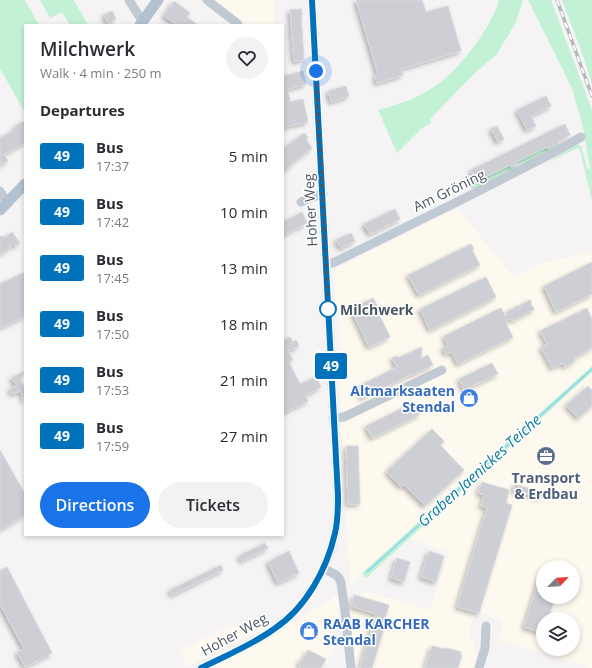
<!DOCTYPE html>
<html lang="en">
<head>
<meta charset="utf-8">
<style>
  body { margin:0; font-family:"Open Sans",sans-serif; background:#f2f2f3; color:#2b2b33; height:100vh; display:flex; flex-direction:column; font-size:15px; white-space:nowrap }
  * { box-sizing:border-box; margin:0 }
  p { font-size:13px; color:#7c7c81 }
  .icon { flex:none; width:22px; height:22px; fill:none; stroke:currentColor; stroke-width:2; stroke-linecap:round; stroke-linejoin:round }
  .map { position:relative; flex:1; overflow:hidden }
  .sheet { position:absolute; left:24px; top:24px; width:260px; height:512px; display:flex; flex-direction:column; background:#fff; border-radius:0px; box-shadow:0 2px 6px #0003 }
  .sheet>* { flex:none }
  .badge { padding:0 8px; border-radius:3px; font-size:14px; line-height:26px }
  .needle { width:26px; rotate:65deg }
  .controls { position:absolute; left:536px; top:560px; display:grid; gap:8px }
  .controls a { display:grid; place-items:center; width:44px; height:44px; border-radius:50%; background:#fff; box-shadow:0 2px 6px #0003; font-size:20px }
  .you { position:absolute; width:20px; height:20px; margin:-10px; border:3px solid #fff; border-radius:50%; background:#1a73e8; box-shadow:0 0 0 6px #1a73e833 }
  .map>.badge { position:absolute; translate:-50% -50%; box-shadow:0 0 0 2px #fff }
  h2 { padding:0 16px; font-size:15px; line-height:36px }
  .round { display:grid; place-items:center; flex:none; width:42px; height:42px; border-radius:21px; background:#f2f2f3 }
  .head { display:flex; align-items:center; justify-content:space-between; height:68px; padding:0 16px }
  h1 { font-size:19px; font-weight:600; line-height:30px }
  .button { display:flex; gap:8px; margin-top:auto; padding:8px 16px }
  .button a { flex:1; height:46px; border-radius:24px; background:#1a73e8; color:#fff; font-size:16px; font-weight:600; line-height:46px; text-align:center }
  .button a+a { background:#f2f2f3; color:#2b2b33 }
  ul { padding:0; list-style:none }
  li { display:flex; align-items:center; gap:12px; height:56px; padding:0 16px }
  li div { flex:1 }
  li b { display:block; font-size:15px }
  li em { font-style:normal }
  li .badge { min-width:44px; font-weight:700; text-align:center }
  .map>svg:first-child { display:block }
  .commercial { fill:#fdf9ef; fill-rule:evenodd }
  .green { fill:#c3f1d5 }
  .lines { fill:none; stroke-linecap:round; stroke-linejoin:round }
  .stream { stroke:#90daee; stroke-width:2 }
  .building { fill:#cdcfd5; stroke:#d7d9de; filter:url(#shadow) }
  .minor { stroke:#c1cad2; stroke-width:9 }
  .major { stroke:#b3c2d1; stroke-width:11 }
  .rail-casing { stroke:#b5b8bd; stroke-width:3.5 }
  .rail { stroke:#fff; stroke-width:2; stroke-dasharray:6; stroke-linecap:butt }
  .line-casing { stroke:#fff; stroke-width:9 }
  .line { stroke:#0072bc; stroke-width:6 }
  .walk { stroke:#4a5661; stroke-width:4; stroke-dasharray:0 7.2 }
  .stop-dot { fill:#fff; stroke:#0072bc; stroke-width:2 }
  .labels { text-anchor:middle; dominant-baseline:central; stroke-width:3; stroke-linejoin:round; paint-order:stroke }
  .street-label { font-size:14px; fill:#4a5661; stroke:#fff }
  .stop-label { font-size:14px; font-weight:bold; fill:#4a5661; stroke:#fff; text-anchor:start }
  .shop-label { font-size:14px; font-weight:bold; fill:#366cbe; stroke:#fff; text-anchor:end }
  .service-label { font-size:14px; font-weight:bold; fill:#4e5e75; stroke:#fff }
  .water-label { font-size:15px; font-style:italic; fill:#0c7c9b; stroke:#fff }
</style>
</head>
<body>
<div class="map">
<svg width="592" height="668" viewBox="0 0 592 668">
  <defs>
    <filter id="shadow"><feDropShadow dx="-2.5" dy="2.5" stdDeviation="2" flood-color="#0004"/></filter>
  </defs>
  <rect width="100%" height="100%" fill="#f5f3f3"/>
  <!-- commercial -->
  <path class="commercial" d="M213 0H269L271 1 272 0H285L274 1 275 25H228L234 16Z
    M457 208 513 277 543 263 592 252V366L362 573 352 583H350L341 424 343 422 384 401 348 411 340 409 338 366 341 350 339 319 335 304 333 273 337 268Z
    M592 372V668L499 640 503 626 500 620 475 612 469 632 477 654 473 668H356L349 603 350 593 360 597 362 590 430 610 449 552 409 539ZM543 567H573V597H543ZM543 619H573V649H543Z
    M339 594V610L332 652 324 668H212L278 634 292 623Z
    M258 620 263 628 260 630 187 667 179 651 232 624 240 629Z"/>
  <!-- green -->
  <path class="green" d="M0 0H25L39 25H25V113L0 68Z
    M40 0H74L88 25H70L62 12 50 18Z
    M499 0H523L516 22 497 54 476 72 430 119 431 123 422 128 397 153 378 110C396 105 413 100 429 90 456 75 491 29 499 0Z
    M528 0H551L592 110V201L580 150 577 148 548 163 577 144 581 146 587 168 589 170 590 169 583 127 572 89 565 74Z
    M562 0H592V84L582 53Z
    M559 143 560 145 527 162 521 163C510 170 483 191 471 188L468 185 510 165 511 167 517 165 516 162 547 147 548 149Z
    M592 366V372L366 578 362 573Z"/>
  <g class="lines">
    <!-- stream -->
    <path class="stream" d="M367 572 592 369"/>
  </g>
  <!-- building -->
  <path class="building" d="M356 0H422L426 12 448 6 461 51 401 69 403 75 377 83 375 76 378 75Z
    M174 1 190 13 187 17 198 25H177L164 16Z
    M302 9V15H301L304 60 294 61 290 10Z
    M112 11 116 19 108 23 104 15Z
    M303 71 306 84 288 89 290 102 303 99 308 122 283 127V76Z
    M346 86 349 96 331 102 328 91Z
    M546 96 551 106 531 116 536 126 527 130 517 110Z
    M25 121V143L4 154 8 161 0 165V138L16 129 15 126Z
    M565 124 570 135 558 141 559 143 548 149 547 147 516 162 517 165 511 167 510 165 471 184 468 177 473 175 471 170Z
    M497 126 504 139 498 142 491 129Z
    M304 133 308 137 306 139 312 148 292 163 293 164 283 172V149Z
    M395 209 400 219 370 234 364 224Z
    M302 212 307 223 283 235V222Z
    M12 232 20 243 15 246 14 244 0 255V236L6 237Z
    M351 233 355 241 341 248 336 240Z
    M471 244 474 249 472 250 480 265 419 295 408 275Z
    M592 262V294L556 312 544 286Z
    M25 272V316L0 328V284Z
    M486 277 496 297 430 330 420 309Z
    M373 298 377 305 375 306 390 337 369 347 351 309Z
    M529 300 531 301V305L534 308 533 311H529L526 314H524L522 316 518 317 515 320 506 319 508 323 506 324 513 337 458 364 452 352 446 354 443 348 448 345 444 336 501 308 505 316 510 309H514L516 306H520L523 303H525Z
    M587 308 592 319V348L574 358 575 361 565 367 563 363 552 368 541 347 547 344 540 331Z
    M290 337 293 342 296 340 299 346 288 351 293 360 289 362 300 384 316 377 321 387 305 395 308 401 283 413V340Z
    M422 347 421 359 428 355 433 365 412 375V374L362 398 357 387 397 367 392 358 397 356 398 358Z
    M492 363 498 374 464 390 459 379Z
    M25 371 20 379 25 389V402L20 391 12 394 10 389 17 385 11 378Z
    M588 386 592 390V406L578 418 566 405Z
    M415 402 420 414 372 438 366 426Z
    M432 429 444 441 440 445 464 470 425 506 404 485 401 487 387 472 390 469H389Z
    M346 446H358L360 504H348Z
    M0 450 25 494V515L0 530Z
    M482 482 509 490 506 503 512 505 479 613 457 607 487 508 481 506 484 495 478 493Z
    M515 484 543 493 541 498 513 490Z
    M265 543 268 548 242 561 239 556Z
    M289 551 299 573 278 583 268 562Z
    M429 551 444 556 436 582 421 577Z
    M397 558 410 562 404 582 391 578Z
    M221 565 223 570 172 595 170 590Z
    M7 567 52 653 25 667 17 652 24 649 0 604V571Z
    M542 570H543V597H555L548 619H543V633L524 627Z
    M354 595 389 605 384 621 386 622 372 668H360L376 614 351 606Z
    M432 646 446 649 447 648 461 652 460 655H462L458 668H425Z
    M308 650 326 659 321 668H299L300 665 299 663 300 661 303 660Z"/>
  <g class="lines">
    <!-- minor -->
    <path class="minor" d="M129 0 139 16 144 20
      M207 0 238 24 237 25
      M0 191 7 203
      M301 202 310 198 323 194
      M326 263H332L337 261 463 199 553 153 581 137
      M333 418 344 417 442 370
      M323 568 336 575 339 578 341 583 345 611 351 668
      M201 668C225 656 252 645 274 629 305 608 328 569 335 533 338 520 338 508 338 496L312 0
      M479 668 485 648 486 626"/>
    <!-- major -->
    <path class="major" d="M140 25 158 0
      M0 210 25 184"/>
    <!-- rail casing -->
    <g class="rail-casing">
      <path id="rail" d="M557 0 592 96"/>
    </g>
    <!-- rail -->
    <use href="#rail" class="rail"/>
  </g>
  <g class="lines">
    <!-- line casing -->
    <g class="line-casing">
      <path id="line" d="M201 668C225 656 252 645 274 629 306 608 327 569 335 533 338 521 338 508 338 496L312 0"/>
    </g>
    <!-- line -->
    <use href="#line" class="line"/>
    <!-- walk -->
    <path class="walk" d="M316 71 326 263 328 309"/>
  </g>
  <!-- icons -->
  <defs>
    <g id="shop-disc" transform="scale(1)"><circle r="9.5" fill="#3f7fe0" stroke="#fff"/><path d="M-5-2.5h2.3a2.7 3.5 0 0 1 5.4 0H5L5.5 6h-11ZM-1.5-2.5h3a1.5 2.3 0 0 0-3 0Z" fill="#fff"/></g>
    <g id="office-disc" transform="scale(1)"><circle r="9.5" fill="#5c6f8a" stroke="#fff"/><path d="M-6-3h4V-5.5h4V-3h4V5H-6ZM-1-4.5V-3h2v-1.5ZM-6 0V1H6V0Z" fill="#fff"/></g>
  </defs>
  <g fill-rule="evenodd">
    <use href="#shop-disc" x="469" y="398"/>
    <use href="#office-disc" x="546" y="456"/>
    <use href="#shop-disc" x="309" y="631"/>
  </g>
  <!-- markers -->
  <circle class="stop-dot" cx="328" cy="309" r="8"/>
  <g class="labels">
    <!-- street labels -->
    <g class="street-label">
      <text transform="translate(449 190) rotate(-26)">Am Gröning</text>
      <text transform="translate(310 210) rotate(-93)">Hoher Weg</text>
      <text transform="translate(234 634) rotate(-29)">Hoher Weg</text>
    </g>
    <!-- stop labels -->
    <g class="stop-label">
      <text x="340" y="309">Milchwerk</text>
    </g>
    <!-- shop labels -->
    <g class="shop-label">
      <text x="455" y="390">Altmarksaaten<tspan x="455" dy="16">Stendal</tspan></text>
      <text x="323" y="623" text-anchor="start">RAAB KARCHER<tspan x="323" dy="16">Stendal</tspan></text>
    </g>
    <!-- service labels -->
    <g class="service-label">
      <text x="546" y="477">Transport<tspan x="546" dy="16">&amp; Erdbau</tspan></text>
    </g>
    <!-- water labels -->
    <g class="water-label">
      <text transform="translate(479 470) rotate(-42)">Graben Jaenickes Teiche</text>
    </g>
  </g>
</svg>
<div class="controls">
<a><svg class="needle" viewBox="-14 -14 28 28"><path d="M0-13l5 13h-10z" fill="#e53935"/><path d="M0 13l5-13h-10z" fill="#7c7c81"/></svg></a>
<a><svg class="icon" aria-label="layers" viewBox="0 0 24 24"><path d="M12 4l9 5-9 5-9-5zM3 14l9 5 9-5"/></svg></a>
</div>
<div class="you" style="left:316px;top:71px"></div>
<b class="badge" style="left:331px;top:366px;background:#0072bc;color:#fff">49</b>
<section class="sheet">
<div class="head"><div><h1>Milchwerk</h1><p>Walk · 4 min · 250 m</p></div><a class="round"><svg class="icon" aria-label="heart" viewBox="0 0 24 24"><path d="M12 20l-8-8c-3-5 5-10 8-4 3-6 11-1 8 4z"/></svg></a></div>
<h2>Departures</h2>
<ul>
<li><span class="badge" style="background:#0072bc;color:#fff">49</span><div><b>Bus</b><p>17:37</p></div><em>5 min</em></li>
<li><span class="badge" style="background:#0072bc;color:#fff">49</span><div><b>Bus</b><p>17:42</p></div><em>10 min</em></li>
<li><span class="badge" style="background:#0072bc;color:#fff">49</span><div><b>Bus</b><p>17:45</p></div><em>13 min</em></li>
<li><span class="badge" style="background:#0072bc;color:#fff">49</span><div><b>Bus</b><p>17:50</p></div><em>18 min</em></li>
<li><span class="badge" style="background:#0072bc;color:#fff">49</span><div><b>Bus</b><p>17:53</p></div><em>21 min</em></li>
<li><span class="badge" style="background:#0072bc;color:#fff">49</span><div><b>Bus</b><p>17:59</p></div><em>27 min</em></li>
</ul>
<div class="button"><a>Directions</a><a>Tickets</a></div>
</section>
</div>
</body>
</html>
